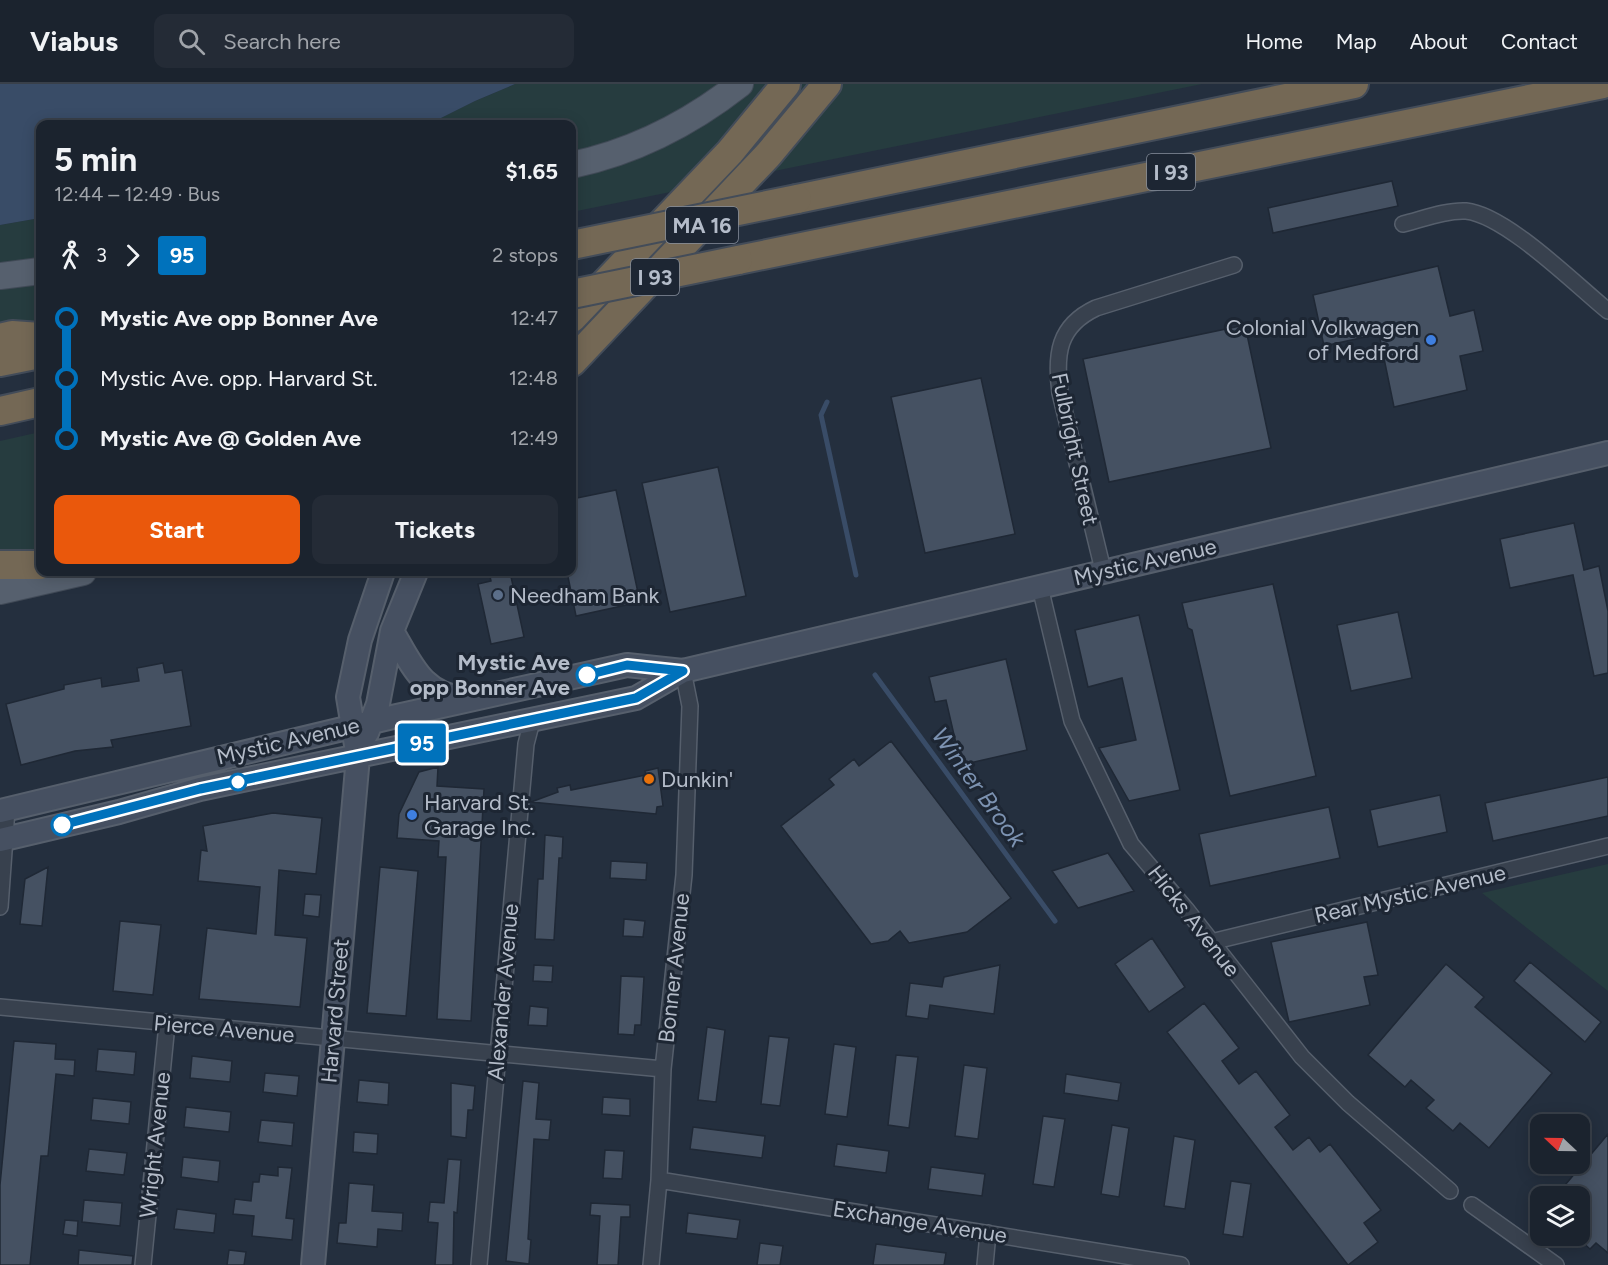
<!DOCTYPE html>
<html lang="en">
<head>
<meta charset="utf-8">
<style>
  body { margin:0; font-family:Figtree,sans-serif; background:#242b36; color:#f1f3f6; height:100vh; display:flex; flex-direction:column; font-size:22px; white-space:nowrap }
  * { box-sizing:border-box; margin:0 }
  p { font-size:20px; color:#a0a4aa }
  .icon { flex:none; width:33px; height:33px; fill:none; stroke:currentColor; stroke-width:2; stroke-linecap:round; stroke-linejoin:round }
  .map { position:relative; flex:1; overflow:hidden }
  .side { position:absolute; left:36px; top:36px; width:540px; height:456px; display:flex; flex-direction:column; background:#1b232e; border-radius:12px; box-shadow:0 3px 15px #0003,0 0 0 2px #39404a }
  .side>* { flex:none }
  .badge { padding:0 12px; border-radius:4px; font-size:21px; line-height:39px }
  .needle { width:39px; rotate:292deg }
  .tools { position:absolute; left:1530px; top:1030px; display:grid; gap:12px }
  .tools a { display:grid; place-items:center; width:60px; height:60px; border-radius:12px; background:#1b232e; box-shadow:0 3px 15px #0003,0 0 0 2px #39404a; font-size:30px }
  .map>.badge { position:absolute; translate:-50% -50%; box-shadow:0 0 0 3px #fff }
  .legs { display:flex; align-items:center; gap:9px; height:66px; padding:0 18px; font-size:20px }
  .legs p { margin-inline-start:auto }
  .head { display:flex; align-items:center; justify-content:space-between; height:102px; padding:0 18px }
  h1 { font-size:33px; font-weight:700; line-height:45px }
  .primary-button { display:flex; gap:12px; margin-top:auto; padding:12px 18px }
  .primary-button a { flex:1; height:69px; border-radius:12px; background:#ea580c; color:#fff; font-size:24px; font-weight:700; line-height:69px; text-align:center }
  .primary-button a+a { background:#242b36; color:#f1f3f6 }
  ul { padding:0 18px; list-style:none }
  li { display:flex; align-items:center; gap:21px; height:60px; font-size:22px }
  li i { display:grid; place-items:center; width:9px; height:100%; margin:0 8px; background:currentColor }
  li i::after { content:''; width:15px; height:15px; margin:-8px; border:4px solid; border-radius:50%; background:#1b232e }
  li p { margin-inline-start:auto }
  li:first-child i { background:linear-gradient(#0000 50%,currentColor 0) }
  li:last-child i { background:linear-gradient(currentColor 50%,#0000 0) }
  header { display:flex; align-items:center; gap:36px; box-sizing:border-box; height:84px; padding:0 30px; background:#1b232e; border-bottom:2px solid #39404a }
  header strong { font-size:28px }
  nav { display:flex; gap:33px; margin-inline-start:auto; font-size:21px }
  .search { width:420px; height:54px; background:#242b36; display:flex; align-items:center; gap:15px; box-sizing:border-box; padding:0 21px; border-radius:12px; color:#a0a4aa; font-size:22px }
  .map>svg:first-child { display:block }
  .green { fill:#263c3f }
  .water { fill:#394c67 }
  .lines { fill:none; stroke-linecap:round; stroke-linejoin:round }
  .stream { stroke:#394c67; stroke-width:5 }
  .building { fill:#455162; stroke:#1f2835; stroke-width:1.5 }
  .street-casing { stroke:#565f6c; stroke-width:18 }
  .secondary-casing { stroke:#565f6c; stroke-width:26 }
  .primary-casing { stroke:#414a57; stroke-width:28 }
  .highway-casing { stroke:#434c59; stroke-width:32 }
  .street { stroke:#38414e; stroke-width:15 }
  .secondary { stroke:#465061; stroke-width:22 }
  .primary { stroke:#56606e; stroke-width:26 }
  .highway { stroke:#746855; stroke-width:28 }
  .highway-bridge-casing { stroke:#434c59; stroke-width:32; stroke-linecap:butt }
  .highway-bridge { stroke:#746855; stroke-width:28 }
  .line-1-casing { stroke:#fff; stroke-width:14 }
  .line-1 { stroke:#0072bc; stroke-width:9 }
  .shop-dot { fill:#3f7fe0; stroke:#1d2633; stroke-width:2 }
  .service-dot { fill:#5c6f8a; stroke:#1d2633; stroke-width:2 }
  .stop-1-dot { fill:#fff; stroke:#0072bc; stroke-width:3 }
  .food-dot { fill:#e8710a; stroke:#1d2633; stroke-width:2 }
  .labels { text-anchor:middle; dominant-baseline:central; stroke-width:6; stroke-linejoin:round; paint-order:stroke }
  .shield { fill:#1d2633; stroke:#878f9c; stroke-width:1.5 }
  .shield-label { font-size:21px; font-weight:bold; fill:#b4bcc9 }
  .poi-label { font-size:22px; fill:#b4bcc9; stroke:#1d2633; text-anchor:start }
  .street-label { font-size:22px; fill:#b4bcc9; stroke:#1d2633 }
  .stop-label { font-size:22px; font-weight:bold; fill:#b4bcc9; stroke:#1d2633; text-anchor:end }
  .water-label { font-size:24px; font-style:italic; fill:#7c92b1; stroke:#1d2633 }
</style>
</head>
<body>
<header>
<strong>Viabus</strong>
<div class="search"><svg class="icon" aria-label="search" viewBox="0 0 24 24"><circle cx="10" cy="10" r="6"/><path d="M15 15l6 6"/></svg>Search here</div>
<nav><a>Home</a><a>Map</a><a>About</a><a>Contact</a></nav>
</header>
<div class="map">
<svg width="1608" height="1181" viewBox="0 0 1608 1181">
  <rect width="100%" height="100%" fill="#242f3e"/>
  <!-- green -->
  <path class="green" d="M515 0H1202L572 128V40H429L475 17Z
    M40 134V236L32 238 0 259V141Z
    M40 348V476L0 492V357Z
    M1608 780V907L1482 809Z"/>
  <!-- water -->
  <path class="water" d="M0 0H515L475 17 429 40H40V134L0 141Z"/>
  <g class="lines">
    <!-- stream -->
    <path class="stream" d="M827 318 821 331 856 491
      M875 591 1055 837"/>
  </g>
  <!-- building -->
  <path class="building" d="M1392 97 1398 122 1273 149 1268 124Z
    M1438 182 1450 232 1474 226 1483 267 1460 272 1467 306 1394 323 1379 250 1324 262 1313 211Z
    M1245 241 1271 364 1109 398 1083 275Z
    M981 294 1015 450 925 469 891 313Z
    M718 383 746 512 670 528 642 399Z
    M616 406 640 518 576 532 567 488H572V415Z
    M1574 439 1584 486 1599 482 1608 527V589L1594 592 1573 491 1510 504 1500 455Z
    M489 488H510L524 553 491 560 478 500 491 497Z
    M1273 500 1316 692 1230 712 1192 546 1188 544 1182 519Z
    M1398 528 1412 594 1351 607 1337 541Z
    M1139 531 1180 706 1129 717 1099 664 1136 656 1122 594 1088 603 1075 546Z
    M1006 575 1027 666 961 681 946 616 935 618 929 593Z
    M163 579 165 589 182 586 191 642 111 656 113 663 75 667 21 681 6 620 64 605V601L101 594 102 603 139 597 137 584Z
    M891 657 1011 814 967 848 909 859 900 847 888 857 871 860 781 742 834 701 829 695 854 675 859 682Z
    M438 683 437 702 484 705 471 937 437 935 446 773H438L439 757 397 754 399 730 419 688Z
    M658 684 663 722 657 723 656 730 531 718 558 708 557 704 570 701 571 706 646 691 645 687Z
    M1608 693V732L1493 757 1485 719Z
    M1440 711 1447 748 1378 763 1370 726Z
    M1329 723 1340 774 1210 802 1199 750Z
    M273 729 322 734 316 790 279 786 275 851 307 854 300 923 199 915 207 844 256 850 260 803 198 797 201 766 207 767 203 742Z
    M545 751 563 753 562 774H559L554 856 535 855 538 795H543Z
    M1108 769 1134 807 1078 824 1052 787Z
    M611 777 647 779 646 796 610 794Z
    M48 783 42 842 20 840 25 795Z
    M380 783 418 787 406 932 367 929Z
    M305 810 321 811 319 833 303 831Z
    M624 835 645 837 643 853 623 852Z
    M120 837 161 841 153 911 113 907Z
    M1367 838 1378 891 1364 893 1370 921 1289 938 1271 858Z
    M1152 854 1185 903 1149 928 1115 880Z
    M1530 878 1601 938 1585 958 1514 897Z
    M1446 880 1484 913 1475 923 1552 989 1489 1064 1460 1039 1453 1047 1426 1024 1434 1016 1411 996 1405 1003 1368 971Z
    M534 881 553 882 552 898 533 897Z
    M1000 881 994 930 930 921 928 935 906 932 910 899 942 903 944 893Z
    M621 892 644 893 641 941H635L634 951 618 950Z
    M1204 919 1239 964 1222 977 1239 1000 1256 987 1290 1031 1275 1043 1293 1066 1309 1053 1320 1068 1330 1060 1381 1126 1364 1139 1378 1158 1348 1181 1167 948Z
    M530 922 548 924 547 942 528 941Z
    M707 943 725 946 716 1018 698 1016Z
    M769 952 789 954 780 1022 761 1020Z
    M14 957 56 960 55 975 75 976 74 992 56 990 48 1072H41L30 1181H0V1101Z
    M834 960 856 963 847 1033 825 1030Z
    M98 965 136 968 134 991 96 987Z
    M896 971 918 973 909 1044 888 1041Z
    M192 972 232 977 230 998 190 994Z
    M964 981 987 984 978 1055 955 1052Z
    M265 989 299 992 297 1012 263 1008Z
    M1066 990 1121 999 1118 1017 1064 1009Z
    M359 996 389 999 388 1021 357 1018Z
    M523 997 539 999 536 1035 551 1036 549 1056 534 1055 528 1155 531 1156 529 1180 506 1177Z
    M451 999 475 1002 473 1026H468L466 1054 451 1052Z
    M603 1013 630 1015V1032L602 1030Z
    M93 1014 131 1018 129 1040 91 1036Z
    M186 1023 231 1028 229 1048 184 1043Z
    M1043 1032 1065 1035 1054 1103 1033 1100Z
    M261 1036 294 1039 292 1062 258 1058Z
    M1112 1041 1129 1044 1119 1113 1101 1110Z
    M693 1043 765 1052 762 1074 690 1065Z
    M354 1048 378 1050 377 1070 353 1068Z
    M1608 1050V1169L1596 1159 1590 1165 1580 1156V1113H1555Z
    M1174 1052 1195 1056 1185 1125 1164 1122Z
    M837 1060 889 1067 886 1089 834 1082Z
    M89 1065 127 1069 124 1091 86 1087Z
    M605 1066 624 1067 622 1095 603 1094Z
    M183 1073 220 1077 218 1098 181 1093Z
    M448 1075 461 1076 457 1129 454 1128 453 1181H435L438 1139 428 1138 430 1118 444 1119Z
    M278 1083 292 1084 286 1134 294 1135 292 1156 252 1152 254 1132 233 1130 235 1115 251 1117 253 1098H259L260 1090 278 1092Z
    M931 1083 985 1090 982 1112 928 1105Z
    M1231 1097 1251 1100 1243 1153 1223 1150Z
    M349 1099 374 1101 372 1127 403 1129 402 1147 378 1145 377 1163 337 1159 339 1139H346Z
    M84 1116 122 1119 120 1142 82 1138Z
    M591 1119 630 1121V1133H621L618 1181H597L600 1132 590 1131Z
    M177 1125 216 1130 214 1149 174 1145Z
    M688 1129 740 1136 737 1155 686 1149Z
    M65 1136 78 1137 77 1152 63 1150Z
    M760 1159 783 1162 780 1181H757Z
    M876 1160 946 1169 944 1181H873Z
    M79 1166 133 1172 132 1181H78Z
    M229 1166 246 1168 244 1181H227Z"/>
  <g class="lines">
    <!-- street casing -->
    <g class="street-casing">
      <path id="street" d="M1403 140C1423 135 1446 126 1466 127 1506 131 1576 201 1608 227
        M1103 486 1060 309C1055 270 1058 242 1096 224L1234 181
        M1040 503 1072 637 1131 760 1186 825 1302 973 1348 1019 1450 1107
        M0 823 7 725
        M1211 858 1608 762
        M0 923 663 985
        M659 1096 1181 1181
        M1472 1121 1556 1181
        M143 1181 167 940
        M479 1181 526 660 532 637
        M651 1181 659 1096 663 985 684 791 690 622 683 587
        M985 1181 988 1149"/>
    </g>
    <!-- secondary casing -->
    <g class="secondary-casing">
      <path id="secondary" d="M392 547C412 581 422 610 465 615
        M367 649 378 620 392 547 416 488
        M0 727 397 632 627 581 683 587
        M0 756 119 728 200 705 636 614 683 587 1608 369
        M313 1181 358 673 348 613 360 556 383 488"/>
    </g>
    <!-- primary casing -->
    <g class="primary-casing">
      <path id="primary" d="M572 81C634 68 689 40 740 0
        M0 192 40 187
        M0 507 83 488"/>
    </g>
    <!-- highway casing -->
    <g class="highway-casing">
      <path id="highway" d="M797 115 1354 0
        M738 176 1603 0
        M572 234 730 68 786 0
        M0 254 12 251 40 253
        M0 278 40 270
        M572 278 768 71 827 0
        M0 327 40 318
        M0 481H40"/>
    </g>
    <!-- street -->
    <use href="#street" class="street"/>
    <!-- secondary -->
    <use href="#secondary" class="secondary"/>
    <!-- primary -->
    <use href="#primary" class="primary"/>
    <!-- highway -->
    <use href="#highway" class="highway"/>
    <!-- highway-bridge casing -->
    <g class="highway-bridge-casing">
      <path id="highway-bridge" d="M572 161 797 115
        M572 210 738 176"/>
    </g>
    <!-- highway-bridge -->
    <use href="#highway-bridge" class="highway-bridge"/>
  </g>
  <g class="lines">
    <!-- line-1 casing -->
    <g class="line-1-casing">
      <path id="line-1" d="M62 741 200 705 636 614 683 587 627 581 587 591"/>
    </g>
    <!-- line-1 -->
    <use href="#line-1" class="line-1"/>
  </g>
  <!-- markers -->
  <g class="shop-dot">
    <circle cx="1431" cy="256" r="6"/>
    <circle cx="412" cy="731" r="6"/>
  </g>
  <circle class="service-dot" cx="498" cy="511" r="6"/>
  <g class="stop-1-dot">
    <circle cx="587" cy="591" r="10"/>
    <circle cx="238" cy="698" r="8"/>
    <circle cx="62" cy="741" r="10"/>
  </g>
  <circle class="food-dot" cx="649" cy="695" r="6"/>
  <g class="labels">
    <!-- shield labels -->
    <g class="shield">
      <rect x="1147" y="70" width="48" height="36" rx="4.5"/>
      <rect x="666" y="123" width="72" height="36" rx="4.5"/>
      <rect x="631" y="175" width="48" height="36" rx="4.5"/>
    </g>
    <g class="shield-label">
      <text x="1171" y="88">I 93</text>
      <text x="702" y="141">MA 16</text>
      <text x="655" y="193">I 93</text>
    </g>
    <!-- poi labels -->
    <g class="poi-label">
      <text x="1419" y="243" text-anchor="end">Colonial Volkwagen<tspan x="1419" dy="25">of Medford</tspan></text>
      <text x="510" y="511">Needham Bank</text>
      <text x="661" y="695">Dunkin'</text>
      <text x="424" y="718">Harvard St.<tspan x="424" dy="25">Garage Inc.</tspan></text>
    </g>
    <!-- street labels -->
    <g class="street-label">
      <text transform="translate(1075 365) rotate(78)">Fulbright Street</text>
      <text transform="translate(1145 478) rotate(-13)">Mystic Avenue</text>
      <text transform="translate(288 657) rotate(-13)">Mystic Avenue</text>
      <text transform="translate(1410 810) rotate(-13)">Rear Mystic Avenue</text>
      <text transform="translate(1194 837) rotate(52)">Hicks Avenue</text>
      <text transform="translate(674 884) rotate(-84)">Bonner Avenue</text>
      <text transform="translate(503 908) rotate(-85)">Alexander Avenue</text>
      <text transform="translate(335 927) rotate(-85)">Harvard Street</text>
      <text transform="translate(224 945) rotate(5)">Pierce Avenue</text>
      <text transform="translate(155 1061) rotate(-84)">Wright Avenue</text>
      <text transform="translate(920 1138) rotate(9)">Exchange Avenue</text>
    </g>
    <!-- stop labels -->
    <g class="stop-label">
      <text x="570" y="578">Mystic Ave<tspan x="570" dy="25">opp Bonner Ave</tspan></text>
    </g>
    <!-- water labels -->
    <g class="water-label">
      <text transform="translate(979 703) rotate(54)">Winter Brook</text>
    </g>
  </g>
</svg>
<div class="tools">
<a><svg class="needle" viewBox="-14 -14 28 28"><path d="M0-13l5 13h-10z" fill="#e53935"/><path d="M0 13l5-13h-10z" fill="#a0a4aa"/></svg></a>
<a><svg class="icon" aria-label="layers" viewBox="0 0 24 24"><path d="M12 4l9 5-9 5-9-5zM3 14l9 5 9-5"/></svg></a>
</div>
<b class="badge" style="left:422px;top:659px;background:#0072bc;color:#fff">95</b>
<section class="side">
<div class="head"><div><h1>5 min</h1><p>12:44 – 12:49 · Bus</p></div><b>$1.65</b></div>
<div class="legs"><svg class="icon" aria-label="walk" viewBox="0 0 24 24"><circle cx="13" cy="4" r="2"/><path d="M13 8l-2 6 4 7M11 14l-3 7M7 12l3-4h3l4 4"/></svg>3<svg class="icon" aria-label="forward" viewBox="0 0 24 24"><path d="M9 5l7 7-7 7"/></svg><b class="badge" style="background:#0072bc;color:#fff">95</b><p>2 stops</p></div>
<ul>
<li><i style="color:#0072bc"></i><b>Mystic Ave opp Bonner Ave</b><p>12:47</p></li>
<li><i style="color:#0072bc"></i><span>Mystic Ave. opp. Harvard St.</span><p>12:48</p></li>
<li><i style="color:#0072bc"></i><b>Mystic Ave @ Golden Ave</b><p>12:49</p></li>
</ul>
<div class="primary-button"><a>Start</a><a>Tickets</a></div>
</section>
</div>
</body>
</html>
